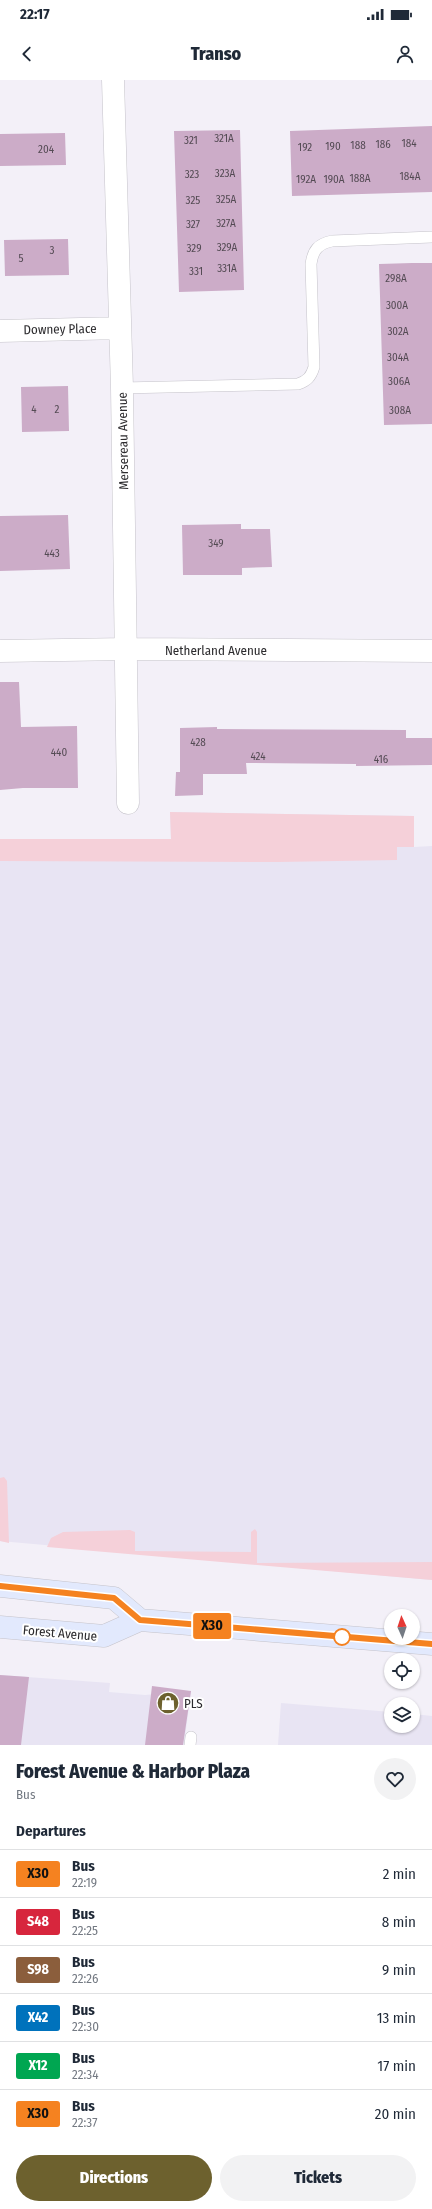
<!DOCTYPE html>
<html lang="en">
<head>
<meta charset="utf-8">
<style>
  body { margin:0; font-family:"Fira Sans Condensed",sans-serif; background:#f2f2f3; color:#1f2937; height:100vh; display:flex; flex-direction:column; font-size:15px; white-space:nowrap }
  * { box-sizing:border-box; margin:0 }
  p { font-size:13px; color:#747a83 }
  .icon { flex:none; width:22px; height:22px; fill:none; stroke:currentColor; stroke-width:2; stroke-linecap:round; stroke-linejoin:round }
  .map { position:relative; height:1665px; overflow:hidden }
  .drawer { display:flex; flex-direction:column; background:#fff; flex:1 }
  .drawer>* { flex:none }
  .badge { padding:0 8px; border-radius:3px; font-size:14px; line-height:26px }
  .needle { width:26px; rotate:357deg }
  .fabs { position:absolute; left:384px; top:1529px; display:grid; gap:8px }
  .fabs a { display:grid; place-items:center; width:36px; height:36px; border-radius:50%; background:#fff; box-shadow:0 1px 3px #0004; font-size:20px }
  .map>.badge { position:absolute; translate:-50% -50%; box-shadow:0 0 0 2px #fff }
  h2 { padding:0 16px; font-size:15px; line-height:36px }
  .round { display:grid; place-items:center; flex:none; width:42px; height:42px; border-radius:21px; background:#f2f2f3 }
  .overview { display:flex; align-items:center; justify-content:space-between; height:68px; padding:0 16px }
  h1 { font-size:19px; font-weight:800; line-height:30px }
  .button { display:flex; gap:8px; margin-top:auto; padding:8px 16px }
  .button a { flex:1; height:46px; border-radius:24px; background:#6d612e; color:#fff; font-size:16px; font-weight:800; line-height:46px; text-align:center }
  .button a+a { background:#f2f2f3; color:#1f2937 }
  ul { padding:0; list-style:none }
  li { display:flex; align-items:center; gap:12px; height:48px; padding:0 16px; border-top:1px solid #e0e1e3 }
  li div { flex:1 }
  li b { display:block; font-size:15px }
  li em { font-style:normal }
  li .badge { min-width:44px; font-weight:700; text-align:center }
  .status { display:flex; justify-content:space-between; align-items:center; height:28px; padding:0 20px; background:#fff; direction:ltr }
  .status svg { height:11px; fill:currentColor }
  header { display:flex; justify-content:space-between; align-items:center; height:52px; padding:0 16px; background:#fff; font-size:18px; font-weight:800 }
  .map>svg:first-child { display:block }
  .built { fill:#e8e4f3 }
  .green { fill:#f5d0d9 }
  .building { fill:#ccacc8 }
  .lines { fill:none; stroke-linecap:round; stroke-linejoin:round }
  .lane-casing { stroke:#c5c3ca; stroke-width:12 }
  .street-casing { stroke:#c5c3ca; stroke-width:23 }
  .secondary-casing { stroke:#c5c3ca; stroke-width:23 }
  .lane { stroke:#fff; stroke-width:11 }
  .street { stroke:#fff; stroke-width:22 }
  .secondary { stroke:#e2e9fd; stroke-width:22 }
  .line-casing { stroke:#fff; stroke-width:9 }
  .line { stroke:#f58220; stroke-width:6 }
  .stop-dot { fill:#fff; stroke:#f58220; stroke-width:2 }
  .labels { text-anchor:middle; dominant-baseline:central; stroke-width:4; stroke-linejoin:round; paint-order:stroke }
  .number-label { font-size:11px; fill:#544b54 }
  .street-label { font-size:13px; fill:#2c2b2e; stroke:#fff }
  .poi-label { font-size:13px; fill:#2c2b2e; stroke:#fff; text-anchor:start }
</style>
</head>
<body>
<div class="status"><b>22:17</b><svg viewBox="0 0 49 12"><path d="M0 12V9h3v3zM5 12V6h3v6zM10 12V3h3v9zM15 12V0h3v12zM26 1h20v11H26zM47 4h2v5h-2z"/></svg></div>
<header><svg class="icon" aria-label="back" viewBox="0 0 24 24"><path d="M15 5l-7 7 7 7"/></svg>Transo<svg class="icon" aria-label="person" viewBox="0 0 24 24"><circle cx="12" cy="8" r="4"/><path d="M4 21q1-7 8-7t8 7"/></svg></header>
<div class="map">
<svg width="432" height="1665" viewBox="0 0 432 1665">
  <rect width="100%" height="100%" fill="#f3f0f8"/>
  <!-- built -->
  <path class="built" d="M170 732 414 736V767L432 766V1500L0 1461V759H171Z
    M0 1595 110 1603 109 1612 145 1615 191 1611 184 1665H0Z
    M281 1623 391 1632V1646H413V1634L432 1636V1665H278Z"/>
  <!-- green -->
  <path class="green" d="M170 732 414 736V767H397V780L278 782 0 781V759H171Z
    M4 1397 7 1401 9 1463 0 1461V1398Z
    M255 1449 257 1452V1483L432 1482V1500L47 1467 51 1458 63 1452 130 1450 135 1452V1471L251 1472V1452Z"/>
  <!-- building -->
  <path class="building" d="M432 46V112L292 116 290 51Z
    M240 50 244 210 179 212 174 51Z
    M65 53 66 85 0 86V54Z
    M68 159 69 195 5 196 4 160Z
    M412 183H432V344L384 345 379 184Z
    M68 306 69 351 22 352 21 307Z
    M68 435 70 489 0 491V436Z
    M241 444V449H270L272 487 242 488V495H183L182 445Z
    M0 602H19L21 647 77 646 78 708H23L0 710Z
    M217 647V649L406 650V658H432V685L356 686V684L246 683 247 694H203V715L175 716 176 692H180V648Z
    M0 1595 29 1597 21 1665H0Z
    M152 1606 191 1611 183 1665H145Z"/>
  <g class="lines">
    <!-- lane casing -->
    <g class="lane-casing">
      <path id="lane" d="M122 308 298 304C307 301 311 297 314 287L311 184C313 170 318 164 332 161L432 157
        M190 1665 191 1657"/>
    </g>
    <!-- street casing -->
    <g class="street-casing">
      <path id="street" d="M113 0 122 308 128 723
        M0 251 120 248
        M0 571 127 569 432 571"/>
    </g>
    <!-- secondary casing -->
    <g class="secondary-casing">
      <path id="secondary" d="M0 1506 114 1518 140 1540
        M0 1547 104 1556 140 1540 432 1564"/>
    </g>
    <!-- lane -->
    <use href="#lane" class="lane"/>
    <!-- street -->
    <use href="#street" class="street"/>
    <!-- secondary -->
    <use href="#secondary" class="secondary"/>
  </g>
  <g class="lines">
    <!-- line casing -->
    <g class="line-casing">
      <path id="line" d="M0 1506 114 1518 140 1540 432 1564"/>
    </g>
    <!-- line -->
    <use href="#line" class="line"/>
  </g>
  <!-- icons -->
  <defs>
    <g id="shop-disc" transform="scale(1.15)"><circle r="9.5" fill="#6d612e" stroke="#fff"/><path d="M-5-2.5h2.3a2.7 3.5 0 0 1 5.4 0H5L5.5 6h-11ZM-1.5-2.5h3a1.5 2.3 0 0 0-3 0Z" fill="#fff"/></g>
  </defs>
  <g fill-rule="evenodd">
    <use href="#shop-disc" x="168" y="1623"/>
  </g>
  <!-- markers -->
  <circle class="stop-dot" cx="342" cy="1557" r="8"/>
  <g class="labels">
    <!-- number labels -->
    <g class="number-label">
      <text x="224" y="58">321A</text>
      <text x="191" y="60">321</text>
      <text x="409" y="63">184</text>
      <text x="383" y="64">186</text>
      <text x="358" y="65">188</text>
      <text x="333" y="66">190</text>
      <text x="305" y="67">192</text>
      <text x="46" y="69">204</text>
      <text x="225" y="93">323A</text>
      <text x="192" y="94">323</text>
      <text x="410" y="96">184A</text>
      <text x="360" y="98">188A</text>
      <text x="306" y="99">192A</text>
      <text x="334" y="99">190A</text>
      <text x="226" y="119">325A</text>
      <text x="193" y="120">325</text>
      <text x="226" y="143">327A</text>
      <text x="193" y="144">327</text>
      <text x="227" y="167">329A</text>
      <text x="194" y="168">329</text>
      <text x="52" y="170">3</text>
      <text x="21" y="178">5</text>
      <text x="227" y="188">331A</text>
      <text x="196" y="191">331</text>
      <text x="396" y="198">298A</text>
      <text x="397" y="225">300A</text>
      <text x="398" y="251">302A</text>
      <text x="398" y="277">304A</text>
      <text x="399" y="301">306A</text>
      <text x="34" y="329">4</text>
      <text x="57" y="329">2</text>
      <text x="400" y="330">308A</text>
      <text x="216" y="463">349</text>
      <text x="52" y="473">443</text>
      <text x="198" y="662">428</text>
      <text x="59" y="672">440</text>
      <text x="258" y="676">424</text>
      <text x="381" y="679">416</text>
    </g>
    <!-- street labels -->
    <g class="street-label">
      <text transform="translate(60 249) rotate(-1)">Downey Place</text>
      <text transform="translate(123 361) rotate(-91)">Mersereau Avenue</text>
      <text x="216" y="570">Netherland Avenue</text>
      <text transform="translate(60 1553) rotate(5)">Forest Avenue</text>
    </g>
    <!-- poi labels -->
    <g class="poi-label">
      <text x="184" y="1623">PLS</text>
    </g>
  </g>
</svg>
<div class="fabs">
<a><svg class="needle" viewBox="-14 -14 28 28"><path d="M0-13l5 13h-10z" fill="#e53935"/><path d="M0 13l5-13h-10z" fill="#747a83"/></svg></a>
<a><svg class="icon" aria-label="locate" viewBox="0 0 24 24"><circle cx="12" cy="12" r="6"/><path d="M12 2v4M12 18v4M2 12h4M18 12h4"/></svg></a>
<a><svg class="icon" aria-label="layers" viewBox="0 0 24 24"><path d="M12 4l9 5-9 5-9-5zM3 14l9 5 9-5"/></svg></a>
</div>
<b class="badge" style="left:212px;top:1546px;background:#f58220;color:#111">X30</b>
</div>
<section class="drawer">
<div class="overview"><div><h1>Forest Avenue &amp; Harbor Plaza</h1><p>Bus</p></div><a class="round"><svg class="icon" aria-label="heart" viewBox="0 0 24 24"><path d="M12 20l-8-8c-3-5 5-10 8-4 3-6 11-1 8 4z"/></svg></a></div>
<h2>Departures</h2>
<ul>
<li><span class="badge" style="background:#f58220;color:#111">X30</span><div><b>Bus</b><p>22:19</p></div><em>2 min</em></li>
<li><span class="badge" style="background:#d7263d;color:#fff">S48</span><div><b>Bus</b><p>22:25</p></div><em>8 min</em></li>
<li><span class="badge" style="background:#8b5e3c;color:#fff">S98</span><div><b>Bus</b><p>22:26</p></div><em>9 min</em></li>
<li><span class="badge" style="background:#0072bc;color:#fff">X42</span><div><b>Bus</b><p>22:30</p></div><em>13 min</em></li>
<li><span class="badge" style="background:#00a651;color:#fff">X12</span><div><b>Bus</b><p>22:34</p></div><em>17 min</em></li>
<li><span class="badge" style="background:#f58220;color:#111">X30</span><div><b>Bus</b><p>22:37</p></div><em>20 min</em></li>
</ul>
<div class="button"><a>Directions</a><a>Tickets</a></div>
</section>
</body>
</html>
